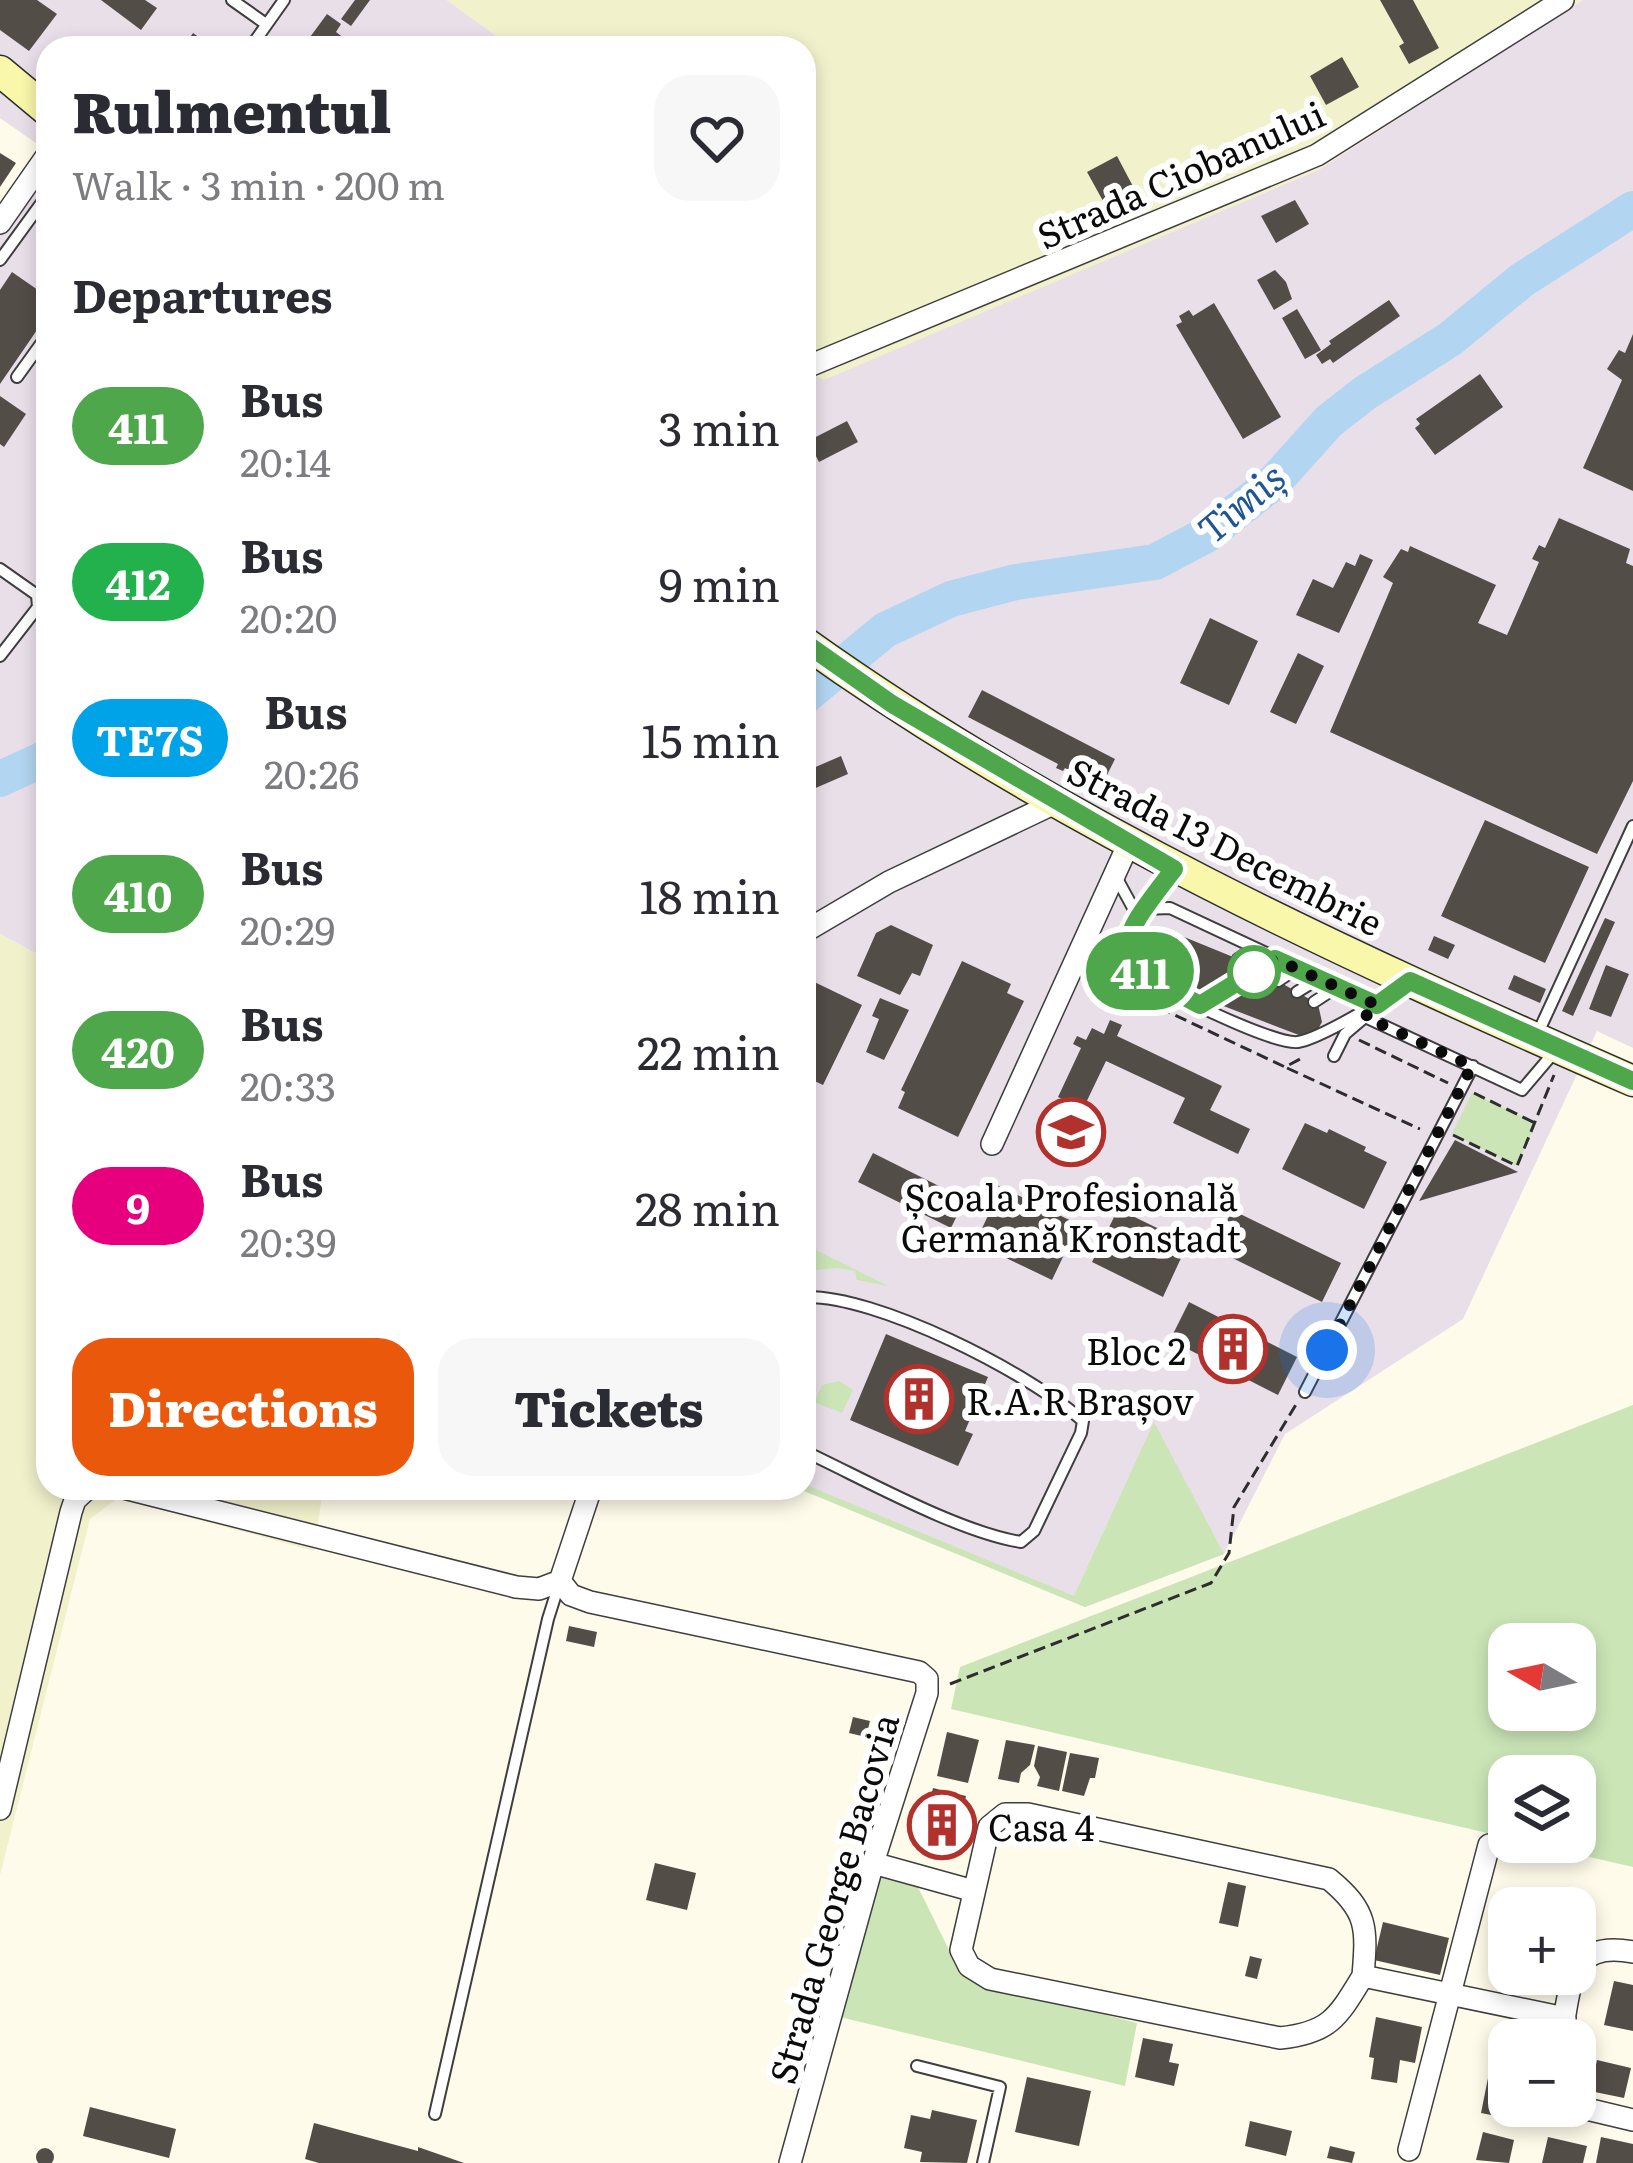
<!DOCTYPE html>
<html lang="en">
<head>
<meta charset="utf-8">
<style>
  body { margin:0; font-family:Literata,serif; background:#f7f7f7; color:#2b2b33; height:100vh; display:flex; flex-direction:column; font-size:45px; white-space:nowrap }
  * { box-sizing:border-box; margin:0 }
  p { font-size:39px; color:#7c7c81 }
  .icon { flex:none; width:66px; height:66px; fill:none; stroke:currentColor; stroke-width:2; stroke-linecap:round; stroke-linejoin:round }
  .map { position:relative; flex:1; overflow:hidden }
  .sheet { position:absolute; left:36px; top:36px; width:780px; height:1464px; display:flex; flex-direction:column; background:#fff; border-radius:36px; box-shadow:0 6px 18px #0003 }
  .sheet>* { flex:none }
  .badge { padding:0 24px; border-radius:39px; font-size:42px; line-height:78px }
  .needle { width:78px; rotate:279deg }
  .fabs { position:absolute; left:1488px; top:1623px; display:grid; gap:24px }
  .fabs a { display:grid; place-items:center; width:108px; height:108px; border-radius:24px; background:#fff; box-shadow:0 6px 18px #0003; font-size:60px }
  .you { position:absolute; width:60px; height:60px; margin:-30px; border:9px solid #fff; border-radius:50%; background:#1a73e8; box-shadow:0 0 0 18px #1a73e833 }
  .map>.badge { position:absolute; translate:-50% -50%; box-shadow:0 0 0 6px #fff }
  h2 { padding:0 36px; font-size:45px; line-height:108px }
  .round { display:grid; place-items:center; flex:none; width:126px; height:126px; border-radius:36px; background:#f7f7f7 }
  .summary { display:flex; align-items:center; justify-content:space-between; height:204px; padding:0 36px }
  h1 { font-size:57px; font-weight:800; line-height:90px }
  .button { display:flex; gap:24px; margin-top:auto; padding:24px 36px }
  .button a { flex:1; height:138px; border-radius:36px; background:#ea580c; color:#fff; font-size:48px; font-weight:800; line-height:138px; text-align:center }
  .button a+a { background:#f7f7f7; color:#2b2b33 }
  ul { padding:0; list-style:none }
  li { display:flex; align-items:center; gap:36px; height:156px; padding:0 36px }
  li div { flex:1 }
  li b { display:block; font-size:45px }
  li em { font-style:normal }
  li .badge { min-width:132px; font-weight:700; text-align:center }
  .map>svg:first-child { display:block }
  .industrial { fill:#e9dfe9 }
  .farmland { fill:#f1f1cc }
  .green { fill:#cbe5b7; fill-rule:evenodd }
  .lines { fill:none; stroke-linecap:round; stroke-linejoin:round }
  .river { stroke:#b2d5f1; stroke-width:36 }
  .building { fill:#534d48 }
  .lane-casing { stroke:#3e3e3e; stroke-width:14 }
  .street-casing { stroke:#3e3e3e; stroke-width:24 }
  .secondary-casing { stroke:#2d2d2d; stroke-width:33 }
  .path { stroke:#2d2d2d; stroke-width:3; stroke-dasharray:12 6; stroke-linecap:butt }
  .lane { stroke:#fff; stroke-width:10 }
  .street { stroke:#fff; stroke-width:21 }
  .secondary { stroke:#f9f7a9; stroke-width:30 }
  .line-casing { stroke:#fff; stroke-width:27 }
  .line { stroke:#4ea74b; stroke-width:18 }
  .walk { stroke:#0b0b0b; stroke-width:12; stroke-dasharray:0 21.6 }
  .stop-dot { fill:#fff; stroke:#4ea74b; stroke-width:6 }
  .labels { text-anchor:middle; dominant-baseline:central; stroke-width:12; stroke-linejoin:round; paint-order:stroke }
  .street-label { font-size:36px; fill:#0b0b0b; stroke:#fff }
  .poi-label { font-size:36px; fill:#0b0b0b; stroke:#fff; text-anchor:start }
  .water-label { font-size:39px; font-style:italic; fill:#1e5793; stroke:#fff }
</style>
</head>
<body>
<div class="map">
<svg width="1633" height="2163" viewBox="0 0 1633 2163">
  <rect width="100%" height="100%" fill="#fefbea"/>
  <!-- industrial -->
  <path class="industrial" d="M0 0H447L513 48H48V960L0 934V209L43 148 0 118Z
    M1583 0H1633V1048L1597 1031 1463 1319 1285 1434 1224 1554 1085 1607 797 1488H804V371L824 379 1318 170Z"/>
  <!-- farmland -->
  <path class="farmland" d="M447 0H1583L1318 170 824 380 804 371V48H513Z
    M0 934 48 960V1488H323L314 1551 118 1498 90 1519 0 1875Z"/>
  <!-- green -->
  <path class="green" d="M1472 1093 1536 1123 1517 1166 1452 1134Z
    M804 1244 888 1286 857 1280 855 1271 838 1268 804 1271Z
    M839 1381 853 1390 842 1413 814 1402 822 1385Z
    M1633 1405V1867L1525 1842H1575V1776H1509V1838L951 1709 960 1667ZM1575 1644V1710H1509V1644Z
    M1154 1422 1224 1554 1085 1607 797 1488H804V1484L1074 1596Z
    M878 1871 917 1885 955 1962 981 1982 1137 2023 1125 2086 840 2017Z"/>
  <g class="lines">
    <!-- river -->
    <path class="river" d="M804 697 885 630 951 599 1016 582 1155 562 1206 535 1275 481 1329 421 1365 393 1450 339 1522 280 1633 209
      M0 779 48 757"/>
  </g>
  <!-- building -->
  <path class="building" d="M0 0H37L57 14 29 51 0 30Z
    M101 0H145L157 8 141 30Z
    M355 0H370L351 26 341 19Z
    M1380 0H1413L1439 48 1409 64 1399 46 1404 43Z
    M327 14 341 24 336 32 345 39 339 48H302Z
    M193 33 214 48H183Z
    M1342 57 1359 87 1326 105 1310 76Z
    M1312 109 1325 129 1306 140 1294 120Z
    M0 153 16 163 0 187Z
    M1117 156 1137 194 1108 210 1087 172Z
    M1295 200 1309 224 1276 243 1261 216Z
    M1275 270 1286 282 1292 299 1274 310 1257 280Z
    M12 272 48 297V314L0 384V290Z
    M1389 300 1400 316 1333 363 1330 359 1322 364 1316 355 1331 344 1329 341Z
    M1214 303 1281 417 1243 439 1176 325 1182 322 1179 316 1189 310 1193 316Z
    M1297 309 1321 350 1305 359 1282 318Z
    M1633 334V491L1583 468 1622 380 1607 369 1619 350 1625 353Z
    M1480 374 1503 407 1435 455 1415 428 1420 424 1416 419Z
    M0 396 26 414 4 447 0 444Z
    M847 421 858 442 819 462 808 441Z
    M1559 518 1630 549 1626 563 1633 566V781L1597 854 1330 732 1393 583 1383 577 1401 549 1408 552 1410 546 1496 585 1478 623 1507 635 1539 562 1532 559 1539 545 1545 548Z
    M1360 554 1373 560 1339 633 1296 615 1313 579 1333 588 1346 562 1355 566Z
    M1210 618 1258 641 1229 705 1180 683Z
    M1298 653 1324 666 1296 724 1270 712Z
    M982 690 1115 759 1101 787 1065 768 1063 771 1056 768 1058 764 968 717Z
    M841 756 848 774 804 793V772Z
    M1485 820 1589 867 1545 963 1441 916Z
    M1605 918 1615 922 1573 1016 1562 1011Z
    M891 925 933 945 920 976 912 973 900 995 857 976 876 933Z
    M1162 928 1243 961 1318 1004 1322 1022 1317 1031 1304 1037 1221 1005 1147 962 1142 955 1145 936Z
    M1434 936 1455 945 1448 959 1428 950Z
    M962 961 1011 984 1007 993 1024 1001 958 1137 898 1108 905 1092 901 1090Z
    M1606 965 1629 974 1611 1017 1589 1009Z
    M1514 975 1546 989 1540 1003 1508 989Z
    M804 977 862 1005 823 1085 804 1076Z
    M880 998 909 1010 884 1060 866 1052 879 1019 872 1016Z
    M1110 1020 1122 1025 1117 1036 1222 1086 1210 1110 1250 1129 1238 1154 1173 1123 1185 1098 1106 1061 1083 1109 1058 1097 1081 1048 1073 1044 1077 1036 1086 1040 1092 1028 1104 1034Z
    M1305 1123 1327 1133 1329 1129 1366 1147 1364 1151 1387 1162 1364 1209 1282 1169Z
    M1455 1140 1518 1172 1419 1201Z
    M873 1153 965 1199 951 1228 858 1182Z
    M995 1184 1086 1228 1079 1242 1072 1238 1052 1280 975 1243 995 1201 989 1198Z
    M1118 1209 1188 1243 1163 1297 1092 1262Z
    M1232 1210 1341 1263 1322 1302 1214 1249Z
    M1189 1302 1297 1357 1278 1395 1170 1340Z
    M886 1334 988 1377 965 1431 973 1434 958 1466 850 1420Z
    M569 1626 597 1632 594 1647 566 1641Z
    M853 1717 870 1721 866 1737 849 1733Z
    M947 1732 979 1740 968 1783 937 1776Z
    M1006 1740 1035 1745 1030 1765 1021 1773 1019 1783 998 1779Z
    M1038 1746 1067 1752 1059 1791 1037 1786 1040 1777 1034 1766Z
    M1070 1753 1099 1758 1095 1778H1090L1084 1796 1062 1791Z
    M933 1788 966 1796 956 1841 923 1833Z
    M655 1863 696 1873 687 1910 646 1900Z
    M1228 1882 1246 1886 1238 1927 1219 1923Z
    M1383 1922 1449 1938 1440 1975 1374 1960Z
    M1250 1956 1262 1959 1257 1979 1245 1976Z
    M1614 1981 1633 1985V2031L1604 2025Z
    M1376 2017 1422 2027 1415 2063 1400 2060 1397 2083 1371 2079 1374 2058 1369 2057Z
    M1143 2038 1173 2044 1169 2062 1179 2064 1174 2086 1135 2077Z
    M1597 2060 1631 2068 1624 2098 1590 2091Z
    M1027 2077 1091 2091 1079 2146 1015 2132Z
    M1488 2078 1509 2082V2106H1520L1517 2120 1481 2113Z
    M90 2107 176 2129 169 2158 83 2136Z
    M932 2110 977 2120 967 2163 920 2162 922 2152 904 2148 911 2115 930 2119Z
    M1250 2121 1292 2131 1286 2156 1245 2146Z
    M314 2123 418 2151V2147L464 2163H319L305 2159Z
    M1483 2132 1514 2140 1509 2163 1476 2160Z
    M1548 2137 1587 2146 1583 2163H1542Z
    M1601 2137 1633 2144V2163H1596Z
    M1330 2146 1355 2152 1352 2163 1327 2158Z
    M36 2157a9 9 0 1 1 18 0a9 9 0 1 1-18 0Z"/>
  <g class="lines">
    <!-- lane casing -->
    <g class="lane-casing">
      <path id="lane" d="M232 0 266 24
        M250 48 284 0
        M0 260 48 194
        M17 377 48 334
        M0 569 37 595 38 607 0 656
        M1172 872C1156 893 1123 923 1129 952 1130 956 1134 966 1137 969 1154 988 1274 1045 1298 1042 1319 1039 1386 999 1405 985
        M1115 875 1138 917
        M1144 909 1170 908 1377 1005
        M1238 959 1254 949
        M1257 970 1275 959
        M1278 981 1296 969
        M1297 992 1318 979
        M1314 1002 1337 987
        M1371 1011 1365 1017 1522 1090 1556 1050
        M1537 1035 1633 826
        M1334 1056 1345 1034 1365 1017
        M804 1297C875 1294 1030 1373 1083 1421L1081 1433 1034 1531 1021 1542C958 1532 864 1479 804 1451
        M1305 1392 1473 1066
        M917 2066 1000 2087 983 2163
        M435 2114 548 1619 560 1581"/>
    </g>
    <!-- street casing -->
    <g class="street-casing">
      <path id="street" d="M0 223 48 154
        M804 368 1317 155 1563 0
        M804 932 889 882 1055 803
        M992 1144 1128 845
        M124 1488 516 1587 539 1589 560 1581
        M560 1581 571 1595 590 1602 919 1672 927 1679V1693L873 1863 790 2163
        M560 1581 591 1488
        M0 1809 71 1512 75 1500 88 1488
        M873 1863 974 1891
        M1363 1976C1338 2017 1330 2033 1280 2038L990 1979 969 1966 961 1950 989 1827 1005 1814H1028L1329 1879C1368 1911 1367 1928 1363 1976L1565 2018
        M1560 2040C1572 1989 1565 1939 1633 1952
        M1574 2106 1633 2120
        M1409 2150 1489 1845"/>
    </g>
    <!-- secondary casing -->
    <g class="secondary-casing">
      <path id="secondary" d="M0 71 48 111
        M804 642C1060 825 1345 955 1633 1081"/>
    </g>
    <!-- path -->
    <path class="path" d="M1094 977 1285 1067 1302 1058
      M1359 1040 1448 1083
      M1287 1068 1420 1129
      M1474 1093 1535 1123
      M1453 1135 1517 1166 1554 1075
      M950 1684 1211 1583 1229 1553 1234 1507 1297 1403"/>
    <!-- lane -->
    <use href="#lane" class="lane"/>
    <!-- street -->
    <use href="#street" class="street"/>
    <!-- secondary -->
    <use href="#secondary" class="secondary"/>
  </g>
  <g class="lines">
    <!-- line casing -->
    <g class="line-casing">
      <path id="line" d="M804 642 892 704 1174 869C1111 950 1107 956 1200 1005L1275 959 1377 1005 1410 981 1633 1081"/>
    </g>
    <!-- line -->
    <use href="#line" class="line"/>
    <!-- walk -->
    <path class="walk" d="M1254 972 1275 959 1377 1005 1365 1017 1472 1066 1327 1350"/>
  </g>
  <!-- icons -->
  <defs>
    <g id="university-ring" transform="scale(3.45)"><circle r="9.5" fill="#fff" stroke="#b1312d" stroke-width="1.5"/><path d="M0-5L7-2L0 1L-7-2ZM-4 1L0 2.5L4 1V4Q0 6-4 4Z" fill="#b1312d"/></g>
    <g id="building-ring" transform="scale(3.45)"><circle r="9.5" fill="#fff" stroke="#b1312d" stroke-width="1.5"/><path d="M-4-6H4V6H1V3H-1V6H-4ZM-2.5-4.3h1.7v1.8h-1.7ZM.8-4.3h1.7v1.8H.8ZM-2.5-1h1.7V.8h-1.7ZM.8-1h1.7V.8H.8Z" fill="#b1312d"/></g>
  </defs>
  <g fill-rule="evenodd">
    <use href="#university-ring" x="1071" y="1132"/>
    <use href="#building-ring" x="1233" y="1349"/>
    <use href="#building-ring" x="919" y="1399"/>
    <use href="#building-ring" x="942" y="1825"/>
  </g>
  <!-- markers -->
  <circle class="stop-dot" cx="1254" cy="972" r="24"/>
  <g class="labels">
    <!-- street labels -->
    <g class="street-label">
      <text transform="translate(1180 173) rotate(-24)">Strada Ciobanului</text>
      <text transform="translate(1226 845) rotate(27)">Strada 13 Decembrie</text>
      <text transform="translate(832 1898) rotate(-74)">Strada George Bacovia</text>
    </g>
    <!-- poi labels -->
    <g class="poi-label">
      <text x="1071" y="1195" text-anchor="middle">Școala Profesională<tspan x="1071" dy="41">Germană Kronstadt</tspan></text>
      <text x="1186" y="1349" text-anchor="end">Bloc 2</text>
      <text x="966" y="1399">R.A.R Brașov</text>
      <text x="988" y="1825">Casa 4</text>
    </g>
    <!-- water labels -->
    <g class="water-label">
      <text transform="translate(1240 501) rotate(-40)">Timiș</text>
    </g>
  </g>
</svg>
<div class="fabs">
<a><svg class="needle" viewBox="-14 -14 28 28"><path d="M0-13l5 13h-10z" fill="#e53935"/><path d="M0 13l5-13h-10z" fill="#7c7c81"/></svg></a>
<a><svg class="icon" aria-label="layers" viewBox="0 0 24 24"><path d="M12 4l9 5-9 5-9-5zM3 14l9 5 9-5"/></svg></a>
<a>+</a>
<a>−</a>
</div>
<div class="you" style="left:1327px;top:1350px"></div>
<b class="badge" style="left:1140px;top:971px;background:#4ea74b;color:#fff">411</b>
<section class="sheet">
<div class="summary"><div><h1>Rulmentul</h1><p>Walk · 3 min · 200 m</p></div><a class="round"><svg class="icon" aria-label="heart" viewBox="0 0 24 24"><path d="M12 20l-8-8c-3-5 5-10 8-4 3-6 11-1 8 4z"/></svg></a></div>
<h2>Departures</h2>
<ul>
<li><span class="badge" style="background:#4ea74b;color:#fff">411</span><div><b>Bus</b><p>20:14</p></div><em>3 min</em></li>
<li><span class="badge" style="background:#23b14d;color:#fff">412</span><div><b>Bus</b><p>20:20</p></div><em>9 min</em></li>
<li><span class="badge" style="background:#00a3e8;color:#fff">TE7S</span><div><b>Bus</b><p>20:26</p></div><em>15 min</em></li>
<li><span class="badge" style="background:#4ea74b;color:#fff">410</span><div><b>Bus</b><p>20:29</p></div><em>18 min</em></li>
<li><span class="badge" style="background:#4ea74b;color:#fff">420</span><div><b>Bus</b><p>20:33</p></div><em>22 min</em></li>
<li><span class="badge" style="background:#e6007e;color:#fff">9</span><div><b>Bus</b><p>20:39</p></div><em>28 min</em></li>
</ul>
<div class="button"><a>Directions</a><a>Tickets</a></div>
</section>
</div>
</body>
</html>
